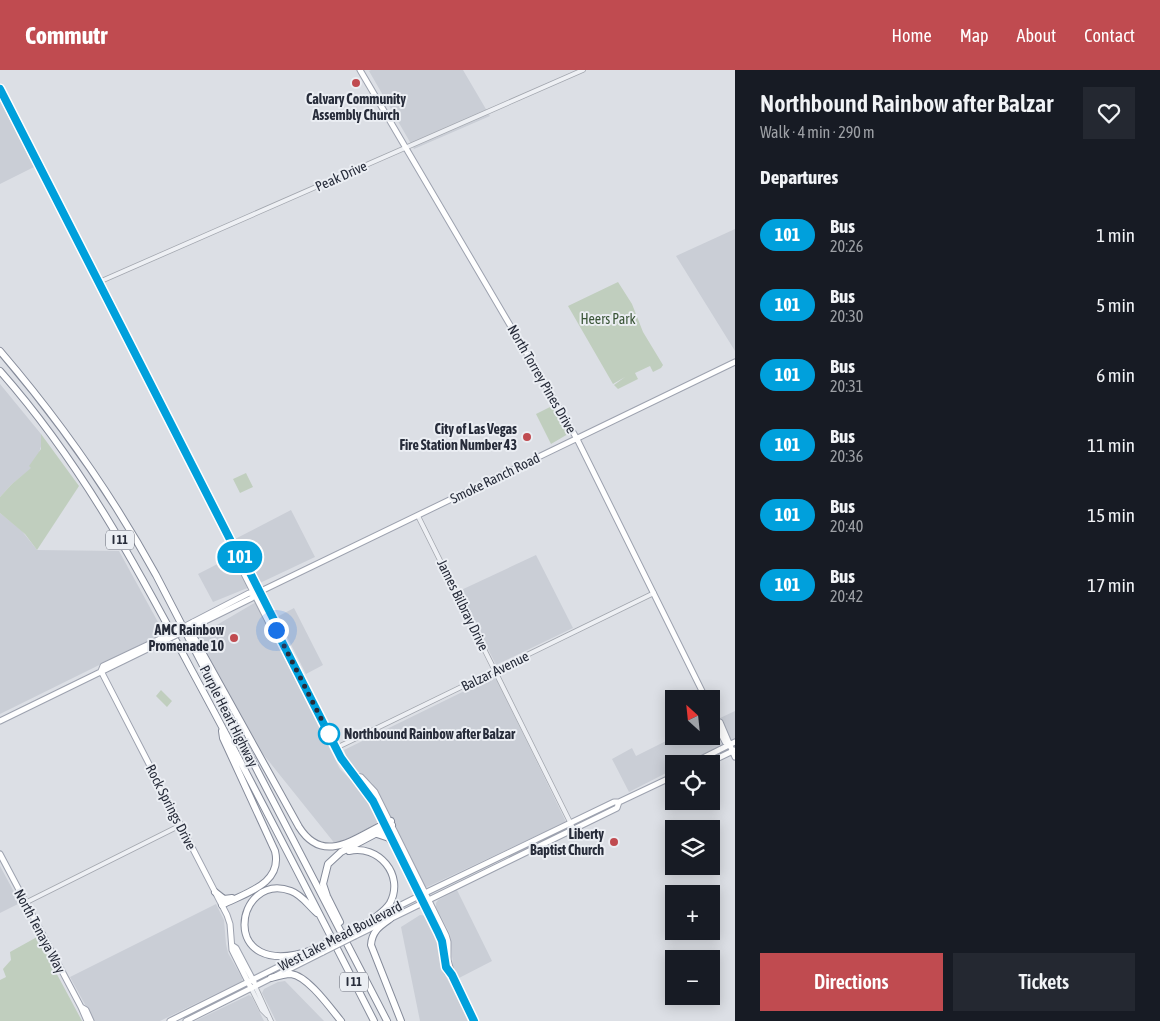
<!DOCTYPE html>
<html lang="en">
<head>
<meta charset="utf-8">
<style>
  body { margin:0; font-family:"Asap Condensed",sans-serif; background:#242831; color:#f1f3f6; height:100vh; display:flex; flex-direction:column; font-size:19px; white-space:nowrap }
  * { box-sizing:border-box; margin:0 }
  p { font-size:16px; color:#9ea1a6 }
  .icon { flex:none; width:28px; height:28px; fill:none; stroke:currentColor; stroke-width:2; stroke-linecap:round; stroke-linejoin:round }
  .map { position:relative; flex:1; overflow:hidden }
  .panel { display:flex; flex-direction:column; background:#171b24; width:425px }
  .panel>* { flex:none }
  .badge { padding:0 10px; border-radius:16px; font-size:18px; line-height:32px }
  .needle { width:32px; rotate:333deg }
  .fabs { position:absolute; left:665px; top:620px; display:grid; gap:10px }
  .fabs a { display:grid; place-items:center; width:55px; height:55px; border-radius:0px; background:#171b24; box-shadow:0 2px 12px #0003; font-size:25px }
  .you { position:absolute; width:25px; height:25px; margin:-12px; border:4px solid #fff; border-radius:50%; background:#1a73e8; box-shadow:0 0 0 8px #1a73e833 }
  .map>.badge { position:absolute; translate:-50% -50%; box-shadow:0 0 0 2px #fff }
  h2 { padding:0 25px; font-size:19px; line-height:45px }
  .round { display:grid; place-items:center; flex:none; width:52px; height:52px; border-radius:0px; background:#242831 }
  .overview { display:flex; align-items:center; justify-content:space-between; height:85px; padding:0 25px }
  h1 { font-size:24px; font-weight:600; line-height:38px }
  .button { display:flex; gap:10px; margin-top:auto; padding:10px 25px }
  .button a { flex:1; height:58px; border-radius:0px; background:#c04b50; color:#fff; font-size:20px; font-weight:600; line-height:58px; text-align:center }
  .button a+a { background:#242831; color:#f1f3f6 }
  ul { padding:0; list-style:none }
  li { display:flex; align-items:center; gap:15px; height:70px; padding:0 25px }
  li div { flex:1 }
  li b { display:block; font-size:19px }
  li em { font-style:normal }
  li .badge { min-width:55px; font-weight:700; text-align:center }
  header { display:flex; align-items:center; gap:30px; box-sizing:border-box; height:70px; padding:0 25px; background:#c04b50; color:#fff }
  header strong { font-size:24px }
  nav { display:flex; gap:28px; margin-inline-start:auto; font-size:18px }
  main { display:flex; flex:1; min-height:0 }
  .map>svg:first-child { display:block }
  .built { fill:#caced6 }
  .green { fill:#c0cebe }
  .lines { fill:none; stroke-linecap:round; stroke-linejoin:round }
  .minor-casing { stroke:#a2a6ae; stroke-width:5.5 }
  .major-casing { stroke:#9da2af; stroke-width:7 }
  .highway-casing { stroke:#858b9a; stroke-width:8 }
  .minor { stroke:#eef0f4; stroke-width:4 }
  .major { stroke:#fff; stroke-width:5 }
  .highway { stroke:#fff; stroke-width:6 }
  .major-bridge-casing { stroke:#9da2af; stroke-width:7; stroke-linecap:butt }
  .major-bridge { stroke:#fff; stroke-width:5 }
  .line-casing { stroke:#fff; stroke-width:11 }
  .line { stroke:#00a0dc; stroke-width:8 }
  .walk { stroke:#272c3a; stroke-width:5; stroke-dasharray:0 9 }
  .poi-dot { fill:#c04b50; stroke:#ebeef3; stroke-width:2 }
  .stop-dot { fill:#fff; stroke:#00a0dc; stroke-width:2.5 }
  .labels { text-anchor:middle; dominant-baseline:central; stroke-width:4; stroke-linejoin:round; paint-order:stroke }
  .shield { fill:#ebeef3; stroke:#626672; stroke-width:1 }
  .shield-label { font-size:12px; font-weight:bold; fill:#272c3a }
  .poi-label { font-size:14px; font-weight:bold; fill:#272c3a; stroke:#ebeef3; text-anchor:end }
  .street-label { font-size:14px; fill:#272c3a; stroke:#ebeef3 }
  .park-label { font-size:14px; fill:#395436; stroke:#ebeef3 }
  .stop-label { font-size:14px; font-weight:bold; fill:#272c3a; stroke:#ebeef3; text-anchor:start }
</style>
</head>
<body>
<header>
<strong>Commutr</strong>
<nav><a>Home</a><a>Map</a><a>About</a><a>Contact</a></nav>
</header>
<main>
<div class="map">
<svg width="735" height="951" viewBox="0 0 735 951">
  <rect width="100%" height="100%" fill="#dcdfe5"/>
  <!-- built -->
  <path class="built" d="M371 0H463L490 46 414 79 369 1Z
    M0 31 34 97 0 114Z
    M735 159V281L676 186Z
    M0 314 41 364 42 373 39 383 30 396 32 398 12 414 0 427Z
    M291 440 315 487 262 512 213 532 198 504 241 482 235 469Z
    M0 443 22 461 37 480 119 481 164 563 0 644Z
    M536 485 573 558 496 595 459 521Z
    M256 532 340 699 349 708 364 721 378 749 376 754 336 775 259 679 198 566Z
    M294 538 323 595 306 604 277 547Z
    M495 606 566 752 425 818 372 713 355 699 347 688 344 680Z
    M735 641V669L732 671 720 648Z
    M711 653 722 675 685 694H674V699L629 722 612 689 632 678 636 686 676 666H711Z
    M0 796 20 833 0 843Z
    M457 820 492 891 459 908 453 897 450 864 436 837V833L438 830Z
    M216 834 224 850 226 874 228 883 242 908V911L160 951H94L70 907Z
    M420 845 428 846 440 870 441 897 469 951H420L401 857Z
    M285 911 324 951H276L262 923 264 919 278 912Z
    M249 925 252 927 264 951H195Z"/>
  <!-- green -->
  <path class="green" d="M618 212 632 234 643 262 663 295 661 298 653 302 650 296 635 303 638 309 618 319 614 315 625 307 613 314 568 236Z
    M552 336 568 364 551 374 536 344Z
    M41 364 79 416 37 480 25 464 0 443V427L12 414 31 398 29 396 41 379Z
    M246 403 253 417 240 423 233 409Z
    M161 620 172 631 167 637 156 626Z
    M37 867 82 951H0V910L6 907 3 899 11 890 10 882Z"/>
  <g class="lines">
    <!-- minor casing -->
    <g class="minor-casing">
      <path id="minor" d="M99 212 583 0
        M418 446 573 758
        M336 678 654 523
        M25 833 181 755
        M255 916 271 951
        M251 918 262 940 267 945"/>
    </g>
    <!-- major casing -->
    <g class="major-casing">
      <path id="major" d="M360 0 577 369 706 629
        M0 19 239 487H242L277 556 276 560
        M239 487 237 490 272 559 276 560 341 688 349 701 356 706 361 707 375 722 446 865 448 872V890L452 905
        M193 552 249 523 254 524
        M195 556 252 528 254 524 259 522 735 292
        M101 601 227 845 230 854 232 880 251 918
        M101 601 103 596 162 568
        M711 639 717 651
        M0 651 164 571
        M717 651 720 652 735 687
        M717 651 716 654 725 672 729 675
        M691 694 735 672
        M706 694 735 680
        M356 706 357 712 370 726 393 770
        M398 780 441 868 444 893 447 902 452 905 474 951
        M0 784 81 937 87 951
        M351 860 425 823 614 732H619L674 706
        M355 866 617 738 619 732
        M233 876 236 878 254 912
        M81 937 86 940 91 951
        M170 951 320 876
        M186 951 323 882"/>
    </g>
    <!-- highway casing -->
    <g class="highway-casing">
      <path id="highway" d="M0 281C60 351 112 425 156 505L387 951
        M0 301C79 390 136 495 191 599 254 715 314 833 374 951
        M188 560 193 566 299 757C325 798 359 764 391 751
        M377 764 389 768 399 782
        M349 781C378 774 405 805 390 833 386 840 379 844 373 849
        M215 822 224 829 232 828
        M222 835C245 823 283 814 275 781L223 668 222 661
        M390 849C380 856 372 861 371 875L401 951
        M340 852 327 826 323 814 328 794 341 782 392 755
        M312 880C216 913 235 800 291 821 302 825 308 835 317 843
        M271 908C278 906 285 904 291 904 308 906 331 939 341 951"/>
    </g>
    <!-- minor -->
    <use href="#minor" class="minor"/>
    <!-- major -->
    <use href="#major" class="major"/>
    <!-- highway -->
    <use href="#highway" class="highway"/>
    <!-- major-bridge casing -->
    <g class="major-bridge-casing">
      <path id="major-bridge" d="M162 568 193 552
        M164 571 195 556
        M320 876 351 860
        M323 882 355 866"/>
    </g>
    <!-- major-bridge -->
    <use href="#major-bridge" class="major-bridge"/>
  </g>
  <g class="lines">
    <!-- line casing -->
    <g class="line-casing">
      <path id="line" d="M0 19 239 487H242L277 556 276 560 341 688 373 731 438 862 442 871 446 897 452 905 474 951"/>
    </g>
    <!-- line -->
    <use href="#line" class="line"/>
    <!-- walk -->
    <path class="walk" d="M276 560 330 666 329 664"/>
  </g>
  <!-- markers -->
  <g class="poi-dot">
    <circle cx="356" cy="13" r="5"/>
    <circle cx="527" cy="367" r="5"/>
    <circle cx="234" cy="568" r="5"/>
    <circle cx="614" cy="772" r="5"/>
  </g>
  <circle class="stop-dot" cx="329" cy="664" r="10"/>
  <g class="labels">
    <!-- shield labels -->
    <g class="shield">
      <rect x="106" y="460.5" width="28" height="19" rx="4"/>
      <rect x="340" y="902.5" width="28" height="19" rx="4"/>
    </g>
    <g class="shield-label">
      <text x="120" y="470">I 11</text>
      <text x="354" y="912">I 11</text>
    </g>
    <!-- poi labels -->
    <g class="poi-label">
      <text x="356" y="29" text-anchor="middle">Calvary Community<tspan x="356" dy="16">Assembly Church</tspan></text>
      <text x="517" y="359">City of Las Vegas<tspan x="517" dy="16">Fire Station Number 43</tspan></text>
      <text x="224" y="560">AMC Rainbow<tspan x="224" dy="16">Promenade 10</tspan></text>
      <text x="604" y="764">Liberty<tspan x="604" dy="16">Baptist Church</tspan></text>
    </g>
    <!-- street labels -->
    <g class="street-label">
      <text transform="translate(341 106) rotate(-24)">Peak Drive</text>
      <text transform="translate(542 309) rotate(60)">North Torrey Pines Drive</text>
      <text transform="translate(495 408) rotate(-26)">Smoke Ranch Road</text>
      <text transform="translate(463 535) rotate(64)">James Bilbray Drive</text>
      <text transform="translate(495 601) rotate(-26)">Balzar Avenue</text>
      <text transform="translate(229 646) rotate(63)">Purple Heart Highway</text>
      <text transform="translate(171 737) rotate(63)">Rock Springs Drive</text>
      <text transform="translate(40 861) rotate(62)">North Tenaya Way</text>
      <text transform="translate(340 866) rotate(-27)">West Lake Mead Boulevard</text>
    </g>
    <!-- park labels -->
    <g class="park-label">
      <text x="608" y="249">Heers Park</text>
    </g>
    <!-- stop labels -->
    <g class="stop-label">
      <text x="344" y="664">Northbound Rainbow after Balzar</text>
    </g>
  </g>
</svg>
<div class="fabs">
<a><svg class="needle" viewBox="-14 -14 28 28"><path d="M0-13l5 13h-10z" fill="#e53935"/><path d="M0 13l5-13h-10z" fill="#9ea1a6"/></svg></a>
<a><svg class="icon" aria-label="locate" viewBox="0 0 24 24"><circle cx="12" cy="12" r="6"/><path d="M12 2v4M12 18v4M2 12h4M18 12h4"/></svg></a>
<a><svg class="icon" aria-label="layers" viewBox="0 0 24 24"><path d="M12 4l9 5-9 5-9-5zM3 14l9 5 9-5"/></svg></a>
<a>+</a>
<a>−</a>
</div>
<div class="you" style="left:276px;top:560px"></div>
<b class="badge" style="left:240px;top:487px;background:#00a0dc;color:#fff">101</b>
</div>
<section class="panel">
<div class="overview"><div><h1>Northbound Rainbow after Balzar</h1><p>Walk · 4 min · 290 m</p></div><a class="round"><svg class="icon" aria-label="heart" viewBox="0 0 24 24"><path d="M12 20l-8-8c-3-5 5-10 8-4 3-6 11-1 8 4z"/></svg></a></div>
<h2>Departures</h2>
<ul>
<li><span class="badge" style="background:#00a0dc;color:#fff">101</span><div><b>Bus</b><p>20:26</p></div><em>1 min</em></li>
<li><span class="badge" style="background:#00a0dc;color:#fff">101</span><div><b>Bus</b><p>20:30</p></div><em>5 min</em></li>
<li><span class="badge" style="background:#00a0dc;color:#fff">101</span><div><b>Bus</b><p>20:31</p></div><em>6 min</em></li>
<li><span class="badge" style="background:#00a0dc;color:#fff">101</span><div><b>Bus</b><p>20:36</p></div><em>11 min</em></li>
<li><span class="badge" style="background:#00a0dc;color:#fff">101</span><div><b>Bus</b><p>20:40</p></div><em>15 min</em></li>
<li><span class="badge" style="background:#00a0dc;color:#fff">101</span><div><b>Bus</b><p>20:42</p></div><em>17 min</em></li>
</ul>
<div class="button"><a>Directions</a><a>Tickets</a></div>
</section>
</main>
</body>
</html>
